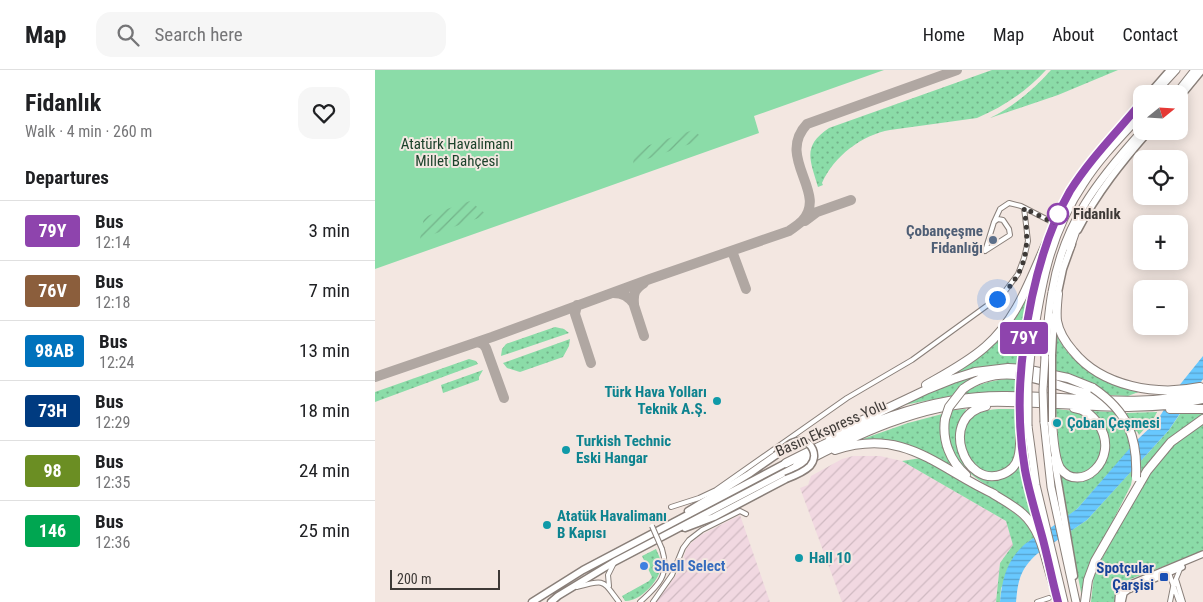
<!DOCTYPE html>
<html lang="en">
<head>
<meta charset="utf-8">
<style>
  body { margin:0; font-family:"Roboto Condensed",sans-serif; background:#f6f6f6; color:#202124; height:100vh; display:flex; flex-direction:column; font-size:19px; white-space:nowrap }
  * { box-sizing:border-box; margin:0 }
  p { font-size:16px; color:#757577 }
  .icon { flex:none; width:28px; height:28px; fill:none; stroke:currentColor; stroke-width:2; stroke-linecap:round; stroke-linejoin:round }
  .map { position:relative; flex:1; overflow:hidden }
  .sheet { display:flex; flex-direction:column; background:#fff; width:375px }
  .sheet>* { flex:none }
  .badge { padding:0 10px; border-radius:4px; font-size:18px; line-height:32px }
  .needle { width:32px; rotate:72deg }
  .fabs { position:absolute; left:758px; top:15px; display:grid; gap:10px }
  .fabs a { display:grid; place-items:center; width:55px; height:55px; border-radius:10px; background:#fff; box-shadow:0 2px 12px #0003; font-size:25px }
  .scale { position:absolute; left:15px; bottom:12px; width:110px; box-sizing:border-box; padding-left:5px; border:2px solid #3d3936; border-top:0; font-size:14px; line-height:18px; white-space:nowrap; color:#3d3936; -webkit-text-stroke:4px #f3e7e1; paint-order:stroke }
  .you { position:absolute; width:25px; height:25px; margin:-12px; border:4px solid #fff; border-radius:50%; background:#1a73e8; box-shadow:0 0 0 8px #1a73e833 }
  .map>.badge { position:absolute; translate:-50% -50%; box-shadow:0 0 0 2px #fff }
  h2 { padding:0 25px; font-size:19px; line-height:45px }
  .round { display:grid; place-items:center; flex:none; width:52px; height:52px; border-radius:15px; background:#f6f6f6 }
  .overview { display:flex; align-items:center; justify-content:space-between; height:85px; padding:0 25px }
  h1 { font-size:24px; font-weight:700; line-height:38px }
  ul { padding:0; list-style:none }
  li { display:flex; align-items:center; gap:15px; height:60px; padding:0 25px; border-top:1px solid #e0e0e0 }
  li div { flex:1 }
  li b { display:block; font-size:19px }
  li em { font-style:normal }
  li .badge { min-width:55px; font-weight:700; text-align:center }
  header { display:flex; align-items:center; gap:30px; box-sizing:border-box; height:70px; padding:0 25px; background:#fff; border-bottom:1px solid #e0e0e0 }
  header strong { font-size:24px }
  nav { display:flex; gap:28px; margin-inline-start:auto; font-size:18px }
  .search { width:350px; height:45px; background:#f6f6f6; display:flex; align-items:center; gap:12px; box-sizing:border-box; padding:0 18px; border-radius:15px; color:#757577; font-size:19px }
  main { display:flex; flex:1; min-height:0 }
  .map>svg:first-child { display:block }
  .industrial { fill:url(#industrial-furrows) }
  .grass { fill:url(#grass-dots) }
  .park { fill:#8bdca8 }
  .garden { fill:url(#garden-furrows) }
  .water { fill:url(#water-rules) }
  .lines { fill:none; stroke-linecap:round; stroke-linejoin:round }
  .taxiway { stroke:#b0a7a2; stroke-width:10 }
  .minor-casing { stroke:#897f79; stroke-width:6 }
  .secondary-casing { stroke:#897f79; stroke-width:8 }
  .primary-casing { stroke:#897f79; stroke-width:9 }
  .trunk-casing { stroke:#897f79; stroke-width:9 }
  .motorway-casing { stroke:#897f79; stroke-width:10 }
  .minor { stroke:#fff; stroke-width:4 }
  .secondary { stroke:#fff; stroke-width:5.5 }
  .primary { stroke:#fff; stroke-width:6 }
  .trunk { stroke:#fff; stroke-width:7 }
  .motorway { stroke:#fff; stroke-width:8 }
  .minor-bridge-casing { stroke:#897f79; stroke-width:6; stroke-linecap:butt }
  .primary-bridge-casing { stroke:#897f79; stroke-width:9; stroke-linecap:butt }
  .trunk-bridge-casing { stroke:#897f79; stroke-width:9; stroke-linecap:butt }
  .motorway-bridge-casing { stroke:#897f79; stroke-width:10; stroke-linecap:butt }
  .minor-bridge { stroke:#fff; stroke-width:4 }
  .primary-bridge { stroke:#fff; stroke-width:6 }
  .trunk-bridge { stroke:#fff; stroke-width:7 }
  .motorway-bridge { stroke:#fff; stroke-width:8 }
  .line-casing { stroke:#fff; stroke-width:11 }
  .line { stroke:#8e44ad; stroke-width:8 }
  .walk { stroke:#3d3936; stroke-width:5; stroke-dasharray:0 9 }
  .stop-dot { fill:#fff; stroke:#8e44ad; stroke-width:2.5 }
  .service-dot { fill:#5c6f8a; stroke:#f3e7e1; stroke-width:2 }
  .culture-dot { fill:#0f9aa8; stroke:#f3e7e1; stroke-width:2 }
  .shop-dot { fill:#3f7fe0; stroke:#f3e7e1; stroke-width:2 }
  .transit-dot { fill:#1a4fb4; stroke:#f3e7e1; stroke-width:2 }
  .labels { text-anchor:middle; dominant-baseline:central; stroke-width:4; stroke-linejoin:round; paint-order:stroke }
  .park-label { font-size:15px; fill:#1c422b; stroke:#f3e7e1 }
  .stop-label { font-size:15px; font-weight:bold; fill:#3d3936; stroke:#f3e7e1; text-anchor:start }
  .service-label { font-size:15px; font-weight:bold; fill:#4e5e75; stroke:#f3e7e1; text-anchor:end }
  .culture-label { font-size:15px; font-weight:bold; fill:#0d838f; stroke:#f3e7e1; text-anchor:start }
  .street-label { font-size:15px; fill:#3d3936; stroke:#f3e7e1 }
  .shop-label { font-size:15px; font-weight:bold; fill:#366cbe; stroke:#f3e7e1; text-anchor:start }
  .transit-label { font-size:15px; font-weight:bold; fill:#164399; stroke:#f3e7e1; text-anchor:end }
</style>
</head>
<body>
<header>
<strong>Map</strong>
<div class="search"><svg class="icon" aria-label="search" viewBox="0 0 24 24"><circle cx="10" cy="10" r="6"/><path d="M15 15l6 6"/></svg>Search here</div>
<nav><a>Home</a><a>Map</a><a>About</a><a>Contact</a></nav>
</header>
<main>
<section class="sheet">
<div class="overview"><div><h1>Fidanlık</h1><p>Walk · 4 min · 260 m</p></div><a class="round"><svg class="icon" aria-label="heart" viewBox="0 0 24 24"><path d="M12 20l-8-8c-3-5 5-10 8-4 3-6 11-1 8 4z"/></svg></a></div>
<h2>Departures</h2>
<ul>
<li><span class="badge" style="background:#8e44ad;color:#fff">79Y</span><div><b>Bus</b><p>12:14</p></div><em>3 min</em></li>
<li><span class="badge" style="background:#8b5e3c;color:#fff">76V</span><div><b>Bus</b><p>12:18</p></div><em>7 min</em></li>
<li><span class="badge" style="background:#0072bc;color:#fff">98AB</span><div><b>Bus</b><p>12:24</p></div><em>13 min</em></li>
<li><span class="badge" style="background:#003b80;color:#fff">73H</span><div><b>Bus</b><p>12:29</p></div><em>18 min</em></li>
<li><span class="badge" style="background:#6b8e23;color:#fff">98</span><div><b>Bus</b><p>12:35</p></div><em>24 min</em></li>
<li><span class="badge" style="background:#00a651;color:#fff">146</span><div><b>Bus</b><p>12:36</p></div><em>25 min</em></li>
</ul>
</section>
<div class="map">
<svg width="828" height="532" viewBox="0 0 828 532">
  <defs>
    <pattern id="industrial-furrows" width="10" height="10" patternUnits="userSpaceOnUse" patternTransform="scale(1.25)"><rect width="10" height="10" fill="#f1d8e1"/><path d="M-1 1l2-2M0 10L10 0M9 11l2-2" fill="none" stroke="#d0bac2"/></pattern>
    <pattern id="grass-dots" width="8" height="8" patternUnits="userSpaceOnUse" patternTransform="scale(1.25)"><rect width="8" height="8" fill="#8bdca8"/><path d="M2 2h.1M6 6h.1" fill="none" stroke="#73b38a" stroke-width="1.8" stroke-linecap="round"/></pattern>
    <pattern id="garden-furrows" width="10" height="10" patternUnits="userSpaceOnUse" patternTransform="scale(1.25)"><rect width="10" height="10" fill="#8bdca8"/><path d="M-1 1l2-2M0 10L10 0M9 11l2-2" fill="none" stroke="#73b38a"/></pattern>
    <pattern id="water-rules" width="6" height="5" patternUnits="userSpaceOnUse" patternTransform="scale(1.25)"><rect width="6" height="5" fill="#68c8fe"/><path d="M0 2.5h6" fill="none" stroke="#57a3ce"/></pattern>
  </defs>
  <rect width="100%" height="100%" fill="#f3e7e1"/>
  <!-- industrial -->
  <path class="industrial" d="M478 386H505L527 391 631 451 639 475 625 493 621 532H467L425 418 433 415 436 406 467 389Z
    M365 445 395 532H281L304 501 312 477 324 466Z"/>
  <!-- grass -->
  <path class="grass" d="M617 0H671C652 21 628 37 602 48L515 60C487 65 459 86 447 113L448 115 443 117C435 90 427 76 454 58Z
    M676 0H743L683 25 615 48C639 36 658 20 676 0Z
    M653 224 648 249 642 296 607 297 571 307 625 267 637 253Z
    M180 257 189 259 194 263 126 286 127 279 131 274Z
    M681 264C698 299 730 313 766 321L753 326 734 325 727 321 680 303Z
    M195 269 194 276 188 287 145 302 132 298 128 293Z
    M94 289 101 291 103 294 0 332V322Z
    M108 300 104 307V310L68 323 66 315Z
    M603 305 589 315 576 326 529 335 567 316Z
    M641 308V322L586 326C603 312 620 310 641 308Z
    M591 339C587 350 580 358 581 372 582 380 587 386 591 392 594 396 597 402 601 405 614 415 633 409 643 397H647L659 447 657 448C626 414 555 403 577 340Z
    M641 339C642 353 646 371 642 385 640 392 634 398 627 401 594 417 571 354 607 342 617 338 630 339 641 339Z
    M681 339C690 340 700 340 708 344 737 360 732 404 696 404L685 394Z
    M715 341 740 342 748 353 757 377 702 439 691 448 684 402 707 409C714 402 729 390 732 383 739 368 725 351 715 341Z
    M828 341V346C796 363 782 378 764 409V393L794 360 805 344Z
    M782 342 779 348 764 365 762 361 760 362 751 343Z
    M567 344C563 367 569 378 581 398L549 382 479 372 533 353Z
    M828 354V481L748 512C741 518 740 523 740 532H716L719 504 732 479 778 399 802 372Z
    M546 388C572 402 652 441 660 467L652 473 626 518 625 532H621L625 493 638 475 631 451 527 391Z
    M759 398 756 415 713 500 708 532 694 462 712 450Z
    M281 479C283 484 286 489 286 494 287 509 265 532 250 531L247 526 274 511 277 507 267 486Z"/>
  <!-- park -->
  <path class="park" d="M0 0H509L379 46 384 63 0 199Z"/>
  <!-- garden -->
  <path class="garden" d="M318 60 329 69 258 94 260 80Z
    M95 131 112 145 45 169 49 147Z"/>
  <!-- water -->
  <path class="water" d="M828 286V309L794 360 712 450 662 484C645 499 643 511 641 532H625C627 509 632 490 650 474 655 471 658 467 664 466L702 439 762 370 782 351 803 317Z"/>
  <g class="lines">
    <!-- taxiway -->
    <path class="taxiway" d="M430 151 442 142 476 130
      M357 181 371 219
      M238 223C248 223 253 226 259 234 258 223 260 219 269 213
      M257 229 269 266
      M202 235 200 244 216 293
      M103 272 108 274 111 278 129 328
      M0 307 117 267 275 209 414 161C418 158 423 155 427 151 454 123 400 88 432 54L582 0"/>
    <!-- minor casing -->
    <g class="minor-casing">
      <path id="minor" d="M610 181 635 165 634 159 628 150 623 149 619 152 625 139 634 133 646 136 679 153
        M610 181 619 152
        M296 437 324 428 341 420 472 328 537 290 628 224 643 204 649 188 653 171 649 138
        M805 499 801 509 808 532
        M794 503 804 532
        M234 516 233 505 239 493
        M202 517C231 509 227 510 244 532
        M265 532C284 515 295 505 287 479
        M278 532 297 505 308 478 314 470 327 460 365 441 371 444
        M662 532 674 528
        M795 532 798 517 801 509"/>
    </g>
    <!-- secondary casing -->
    <g class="secondary-casing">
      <path id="secondary" d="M743 532 744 521 751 516 828 484
        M747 532 749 523 753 520 807 497"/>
    </g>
    <!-- primary casing -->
    <g class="primary-casing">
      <path id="primary" d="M774 24 795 0
        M804 28 827 0
        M703 160C722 123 747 92 774 61
        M670 178C680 145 698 114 720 87 730 74 744 63 753 49
        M682 227 688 199 697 174
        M647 282 665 195
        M677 285 679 246
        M647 376 652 409 669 474
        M679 388 699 506
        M313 441 374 404 401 385
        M310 458 339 447 411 409
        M678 513 683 532
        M157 532 208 500 411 393
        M176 532 183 526 239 492 422 396"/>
    </g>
    <!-- trunk casing -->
    <g class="trunk-casing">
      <path id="trunk" d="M779 24 801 0
        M801 24 820 0
        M751 52 766 37
        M695 178 704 152
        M656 283C665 222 673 166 709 113 725 88 746 67 766 45
        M670 287C672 265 673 243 677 222 688 154 722 111 767 61
        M669 352 676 417 701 532
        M653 356 661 415 689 532"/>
    </g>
    <!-- motorway casing -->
    <g class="motorway-casing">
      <path id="motorway" d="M683 224C682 233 681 242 682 251 684 262 691 273 698 281 727 317 782 326 825 317
        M551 315C572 303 593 292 610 277 641 251 655 210 671 174
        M588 319C631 287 677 317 722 326
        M611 336C563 346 589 420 628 404 635 401 641 396 643 388 646 379 645 368 645 358
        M795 339H828
        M570 349C567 371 575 391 591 405
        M677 352C678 364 679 388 685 398 704 425 746 390 724 355 718 346 709 339 699 338
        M454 366 553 319 578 309 600 302 633 298 650 299 693 308 718 318
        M460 380C530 357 562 398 619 424
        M411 393C480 358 551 325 631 326 696 326 764 339 828 322
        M422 396C480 365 544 334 612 332 684 330 757 346 828 329
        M615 422C626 429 638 435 648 444 668 462 670 491 679 516
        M710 532 713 510 720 491 772 401 796 372 828 349"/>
    </g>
    <!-- minor -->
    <use href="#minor" class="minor"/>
    <!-- secondary -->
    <use href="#secondary" class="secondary"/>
    <!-- primary -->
    <use href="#primary" class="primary"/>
    <!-- trunk -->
    <use href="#trunk" class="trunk"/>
    <!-- motorway -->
    <use href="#motorway" class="motorway"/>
    <!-- minor-bridge casing -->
    <g class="minor-bridge-casing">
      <path id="minor-bridge" d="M277 456 287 479"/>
    </g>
    <!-- primary-bridge casing -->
    <g class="primary-bridge-casing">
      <path id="primary-bridge" d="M677 352V285
        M645 358V307L647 282
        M401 385C407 380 416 371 424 371 437 370 444 386 435 396 429 402 419 406 411 409"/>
    </g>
    <!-- trunk-bridge casing -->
    <g class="trunk-bridge-casing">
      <path id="trunk-bridge" d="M669 352 668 320 670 287
        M653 356V313L656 283"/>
    </g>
    <!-- motorway-bridge casing -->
    <g class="motorway-bridge-casing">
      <path id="motorway-bridge" d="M718 318C752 341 763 367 761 407
        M570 349 574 337 588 319"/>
    </g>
    <!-- minor-bridge -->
    <use href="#minor-bridge" class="minor-bridge"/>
    <!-- primary-bridge -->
    <use href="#primary-bridge" class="primary-bridge"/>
    <!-- trunk-bridge -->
    <use href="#trunk-bridge" class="trunk-bridge"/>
    <!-- motorway-bridge -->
    <use href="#motorway-bridge" class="motorway-bridge"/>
  </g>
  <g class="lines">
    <!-- line casing -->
    <g class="line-casing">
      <path id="line" d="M683 532C677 510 673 488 667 466 661 444 654 422 650 400 640 341 645 285 657 227 665 190 676 154 695 121 715 89 742 62 766 33"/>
    </g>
    <!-- line -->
    <use href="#line" class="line"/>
    <!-- walk -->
    <path class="walk" d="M622 229C653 203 655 175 649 138L679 153 683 144"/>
  </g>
  <!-- markers -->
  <circle class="stop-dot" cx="683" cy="144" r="10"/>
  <circle class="service-dot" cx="618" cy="170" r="5"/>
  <g class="culture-dot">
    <circle cx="342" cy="331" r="5"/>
    <circle cx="682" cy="353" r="5"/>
    <circle cx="191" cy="380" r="5"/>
    <circle cx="172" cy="455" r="5"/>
    <circle cx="424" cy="488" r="5"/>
  </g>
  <circle class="shop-dot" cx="269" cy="496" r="5"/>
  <rect class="transit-dot" x="784" y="502" width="10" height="10" rx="2.5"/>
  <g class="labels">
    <!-- park labels -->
    <g class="park-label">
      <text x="82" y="74">Atatürk Havalimanı<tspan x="82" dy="17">Millet Bahçesi</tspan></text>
    </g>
    <!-- stop labels -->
    <g class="stop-label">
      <text x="698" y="144">Fidanlık</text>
    </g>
    <!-- service labels -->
    <g class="service-label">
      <text x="608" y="161">Çobançeşme<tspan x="608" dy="17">Fidanlığı</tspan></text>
    </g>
    <!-- culture labels -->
    <g class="culture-label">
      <text x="332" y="322" text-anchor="end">Türk Hava Yolları<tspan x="332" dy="17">Teknik A.Ş.</tspan></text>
      <text x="692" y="353">Çoban Çeşmesi</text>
      <text x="201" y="371">Turkish Technic<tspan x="201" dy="17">Eski Hangar</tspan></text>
      <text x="182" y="446">Atatük Havalimanı<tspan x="182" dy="17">B Kapısı</tspan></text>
      <text x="434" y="488">Hall 10</text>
    </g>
    <!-- street labels -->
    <g class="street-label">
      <text transform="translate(456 358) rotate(-24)">Basın Ekspress Yolu</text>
    </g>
    <!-- shop labels -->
    <g class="shop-label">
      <text x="279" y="496">Shell Select</text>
    </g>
    <!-- transit labels -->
    <g class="transit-label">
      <text x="779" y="498">Spotçular<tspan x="779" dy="17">Çarşisi</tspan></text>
    </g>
  </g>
</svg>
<div class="fabs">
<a><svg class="needle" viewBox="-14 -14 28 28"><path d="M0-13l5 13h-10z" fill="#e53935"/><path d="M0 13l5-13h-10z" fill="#757577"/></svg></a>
<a><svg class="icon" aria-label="locate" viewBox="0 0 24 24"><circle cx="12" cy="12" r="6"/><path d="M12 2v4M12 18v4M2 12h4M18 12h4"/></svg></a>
<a>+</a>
<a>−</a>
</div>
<div class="scale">200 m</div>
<div class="you" style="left:622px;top:229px"></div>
<b class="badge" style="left:649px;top:268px;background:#8e44ad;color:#fff">79Y</b>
</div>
</main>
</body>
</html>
